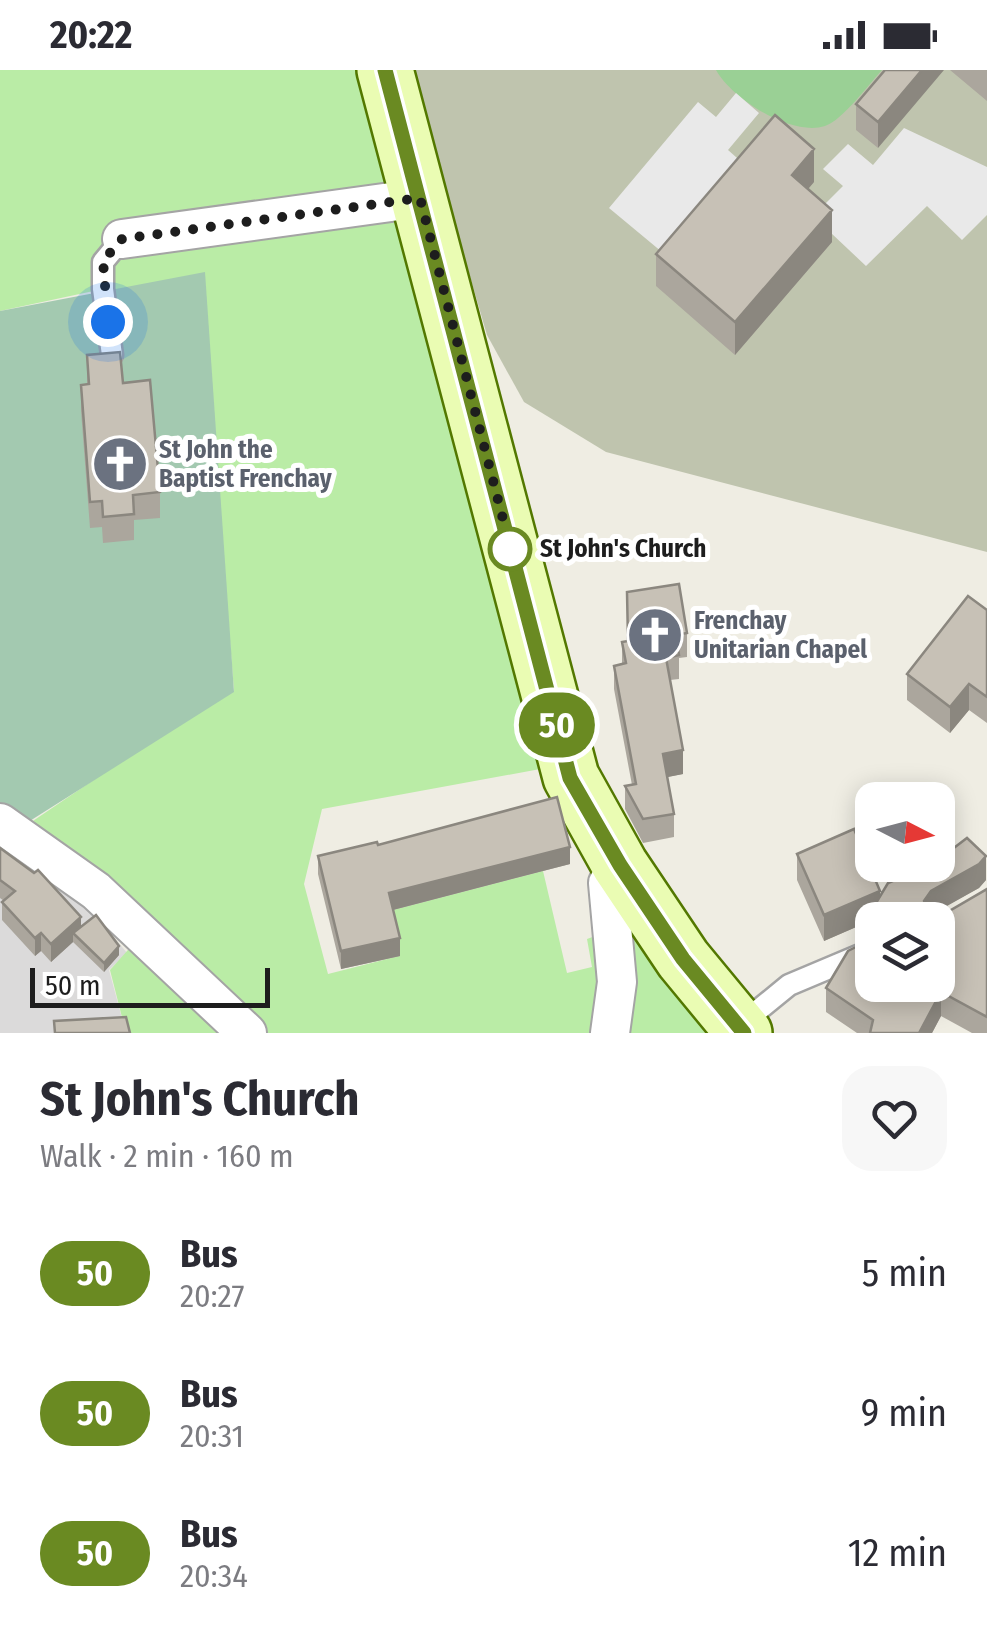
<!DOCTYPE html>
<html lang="en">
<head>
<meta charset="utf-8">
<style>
  body { margin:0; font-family:"Fira Sans Condensed",sans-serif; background:#f7f7f7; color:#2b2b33; height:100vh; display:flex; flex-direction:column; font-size:38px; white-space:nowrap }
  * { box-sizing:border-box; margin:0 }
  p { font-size:32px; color:#7c7c81 }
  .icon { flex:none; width:55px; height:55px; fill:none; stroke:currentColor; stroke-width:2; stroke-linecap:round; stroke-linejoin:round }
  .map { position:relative; height:963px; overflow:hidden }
  .details { display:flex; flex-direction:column; background:#fff; flex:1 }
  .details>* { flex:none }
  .badge { padding:0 20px; border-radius:32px; font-size:35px; line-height:65px }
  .needle { width:65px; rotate:96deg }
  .buttons { position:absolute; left:855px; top:712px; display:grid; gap:20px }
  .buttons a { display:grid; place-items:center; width:100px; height:100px; border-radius:20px; background:#fff; box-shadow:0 5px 25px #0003; font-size:50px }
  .scale { position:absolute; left:30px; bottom:25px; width:240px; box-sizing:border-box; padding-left:10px; border:5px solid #1d1d1d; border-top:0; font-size:28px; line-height:35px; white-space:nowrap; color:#1d1d1d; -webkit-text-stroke:8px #fff; paint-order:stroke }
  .you { position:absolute; width:50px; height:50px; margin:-25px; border:8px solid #fff; border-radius:50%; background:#1a73e8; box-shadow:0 0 0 15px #1a73e833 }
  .map>.badge { position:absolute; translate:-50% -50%; box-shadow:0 0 0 5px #fff }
  .round { display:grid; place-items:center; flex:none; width:105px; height:105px; border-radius:30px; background:#f7f7f7 }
  .head { display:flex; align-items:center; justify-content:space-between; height:170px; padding:0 40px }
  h1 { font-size:48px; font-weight:700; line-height:75px }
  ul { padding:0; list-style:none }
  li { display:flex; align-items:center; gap:30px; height:140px; padding:0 40px }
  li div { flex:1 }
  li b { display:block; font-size:38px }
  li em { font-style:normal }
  li .badge { min-width:110px; font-weight:700; text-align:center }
  .status { display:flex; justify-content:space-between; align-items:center; height:70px; padding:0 50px; background:#fff; direction:ltr }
  .status svg { height:28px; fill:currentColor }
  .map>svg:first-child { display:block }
  .residential { fill:#dbdada }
  .construction { fill:#bfc4ae }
  .grass { fill:#baeca6 }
  .forest { fill:#9ad095 }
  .cemetery { fill:#a3c9b0 }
  .parking { fill:#e9e9e9 }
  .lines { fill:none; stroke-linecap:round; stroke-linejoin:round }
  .lane-casing { stroke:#a4a4a4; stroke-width:25 }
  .street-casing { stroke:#a4a4a4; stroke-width:42 }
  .secondary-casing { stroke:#537800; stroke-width:60 }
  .lane { stroke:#fff; stroke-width:20 }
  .street { stroke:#fff; stroke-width:38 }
  .secondary { stroke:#eafcb3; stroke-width:55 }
  .wall { fill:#aba69d }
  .shaded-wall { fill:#8b877f }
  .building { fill:#c7c1b6; stroke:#8b877f; stroke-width:2.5 }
  .line-casing { stroke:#fff; stroke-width:22 }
  .line { stroke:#6a8a22; stroke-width:15 }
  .walk { stroke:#1d1d1d; stroke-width:10; stroke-dasharray:0 18 }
  .stop-dot { fill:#fff; stroke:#6a8a22; stroke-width:5 }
  .labels { text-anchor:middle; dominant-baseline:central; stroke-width:10; stroke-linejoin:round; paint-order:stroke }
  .worship-label { font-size:25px; font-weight:bold; fill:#5b616d; stroke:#fff; text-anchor:start }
  .stop-label { font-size:25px; font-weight:bold; fill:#1d1d1d; stroke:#fff; text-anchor:start }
</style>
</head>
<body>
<div class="status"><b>20:22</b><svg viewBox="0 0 49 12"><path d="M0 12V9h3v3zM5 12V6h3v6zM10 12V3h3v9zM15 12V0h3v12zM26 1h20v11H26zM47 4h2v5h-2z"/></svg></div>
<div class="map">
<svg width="987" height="963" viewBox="0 0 987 963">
  <rect width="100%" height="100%" fill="#efede3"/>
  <!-- residential -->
  <path class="residential" d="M0 767 81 827 127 883 109 900 126 963H0Z"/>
  <!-- construction -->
  <path class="construction" d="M410 0H987V482L606 382 524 332 487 265Z"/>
  <!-- grass -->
  <path class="grass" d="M0 0H361L551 697 322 739 304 814 328 904 399 886 389 841 543 801 567 903 592 897 587 869 606 862 601 963H265L105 811 27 755 129 686 234 621 223 484 103 219 0 241Z
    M623 843 724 963H619Z
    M136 871 230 963H126L110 900Z"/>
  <!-- forest -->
  <path class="forest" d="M716 0H882C868 15 843 50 825 56 792 67 732 29 716 0Z"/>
  <!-- cemetery -->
  <path class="cemetery" d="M205 202 234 622 25 754 0 735V241Z"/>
  <!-- parking -->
  <path class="parking" d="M736 23 759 43 728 80 745 95 668 187 609 138 698 32 716 47Z
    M904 58 987 97V145L962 170 927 136 866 196 813 146 843 116 823 99 848 74 873 95Z"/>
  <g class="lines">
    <!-- lane casing -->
    <g class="lane-casing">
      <path id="lane" d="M112 285 103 219V192L122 169
        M740 955 789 915 872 880"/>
    </g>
    <!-- street casing -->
    <g class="street-casing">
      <path id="street" d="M122 169 420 128
        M0 753 96 821 247 963
        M610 963 617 912 608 813 620 795"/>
    </g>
    <!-- secondary casing -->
    <g class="secondary-casing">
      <path id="secondary" d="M385 0 571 707 620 795 683 889 744 963"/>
    </g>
    <!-- lane -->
    <use href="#lane" class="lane"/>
    <!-- street -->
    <use href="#street" class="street"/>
    <!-- secondary -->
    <use href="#secondary" class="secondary"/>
  </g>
  <!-- wall -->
  <path class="wall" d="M885 0 878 78 856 60V34Z
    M950 0H987V31Z
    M814 112 808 119 832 172 735 285 656 216V184Z
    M87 285 123 313 160 422V448L134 450V470L103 473 102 457 90 458 81 341V315L87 314Z
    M987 540V653L969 640 950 663 907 630V604Z
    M687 563V587L679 588V609L670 610 683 704 667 707 674 744V767L643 773 625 739V716L632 715 614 619V596L622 594V572Z
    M378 775 570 794 393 840 400 886 341 899 318 804V786Z
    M0 778 81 857 119 885 104 902 73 872 51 892 41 881 35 886 2 850V832L4 831 0 828Z
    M797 784 880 827 986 810 979 818 933 843 937 846 944 844 987 819V963H972L941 946 932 963H857L826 942V918L938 850H872V868L870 867V851L824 871 797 810Z"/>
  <!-- shaded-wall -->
  <path class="shaded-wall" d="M922 0H944L878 78V52Z
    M814 79V112L792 138V105Z
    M832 140V172L735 285V252Z
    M969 614V640L950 663V637Z
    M683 680V704L663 708V684Z
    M570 777V794L389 841V823Z
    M986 786V810L979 818 931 845 927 850 924 831 931 821Z
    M880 821V846L870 843V851L824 871V845Z
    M81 847V865L73 863V872L51 892V874Z
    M41 863V881L35 886V868Z
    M400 868V886L341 899V881Z
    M119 876V885L104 902V893Z
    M941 922V946L932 963H919Z"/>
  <!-- building -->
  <path class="building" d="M885 0H922L878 52 856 34Z
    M775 45 814 79 792 105 832 140 735 252 656 184Z
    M120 282 123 313 150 310 160 422 133 425 134 444 103 447 102 431 90 432 81 315 89 314 87 285Z
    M679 514 687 563 676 565 679 585 666 588 683 680 663 684 674 744 643 749 625 716 636 714 614 596 626 593 622 572 628 571 627 522Z
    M968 526 987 540V627L969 614 950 637 907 604Z
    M557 727 570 777 389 823 400 868 341 881 318 786 377 772 378 775Z
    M854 759 880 821 824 845 797 784Z
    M967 768 986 786 979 794 931 821 924 831 927 839 937 846 944 844 987 819V947L941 922 919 963H870L873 950 826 918 848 881 872 869V915H938V850H884L870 843 888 813 930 795H938V790Z
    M0 778 34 803 38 800 81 847 51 874 41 863 35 868 2 832 15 821 0 810Z
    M96 845 119 876 104 893 73 863Z
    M126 947 130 963H55L54 951Z"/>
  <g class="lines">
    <!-- line casing -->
    <g class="line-casing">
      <path id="line" d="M385 0 570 708 620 795 683 889 744 963"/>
    </g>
    <!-- line -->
    <use href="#line" class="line"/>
    <!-- walk -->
    <path class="walk" d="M108 252 103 191 122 169 420 128 512 484 510 479"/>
  </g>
  <!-- icons -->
  <defs>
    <g id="church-disc" transform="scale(2.875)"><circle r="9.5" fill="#6b7280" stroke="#fff"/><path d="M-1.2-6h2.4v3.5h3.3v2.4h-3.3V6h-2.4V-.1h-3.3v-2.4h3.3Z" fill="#fff"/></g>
  </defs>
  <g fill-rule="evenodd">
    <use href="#church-disc" x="120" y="394"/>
    <use href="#church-disc" x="655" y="565"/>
  </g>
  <!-- markers -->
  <circle class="stop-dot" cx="510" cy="479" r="20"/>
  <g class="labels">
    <!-- worship labels -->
    <g class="worship-label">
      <text x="159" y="380">St John the<tspan x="159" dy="29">Baptist Frenchay</tspan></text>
      <text x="694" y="551">Frenchay<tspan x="694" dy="29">Unitarian Chapel</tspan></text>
    </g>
    <!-- stop labels -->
    <g class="stop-label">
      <text x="540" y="479">St John's Church</text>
    </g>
  </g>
</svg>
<div class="buttons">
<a><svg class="needle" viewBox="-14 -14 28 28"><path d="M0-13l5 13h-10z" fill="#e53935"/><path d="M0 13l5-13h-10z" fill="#7c7c81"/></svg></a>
<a><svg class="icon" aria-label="layers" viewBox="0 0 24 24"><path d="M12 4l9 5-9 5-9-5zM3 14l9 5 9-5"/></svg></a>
</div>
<div class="scale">50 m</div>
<div class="you" style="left:108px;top:252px"></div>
<b class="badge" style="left:557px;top:655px;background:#6a8a22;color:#fff">50</b>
</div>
<section class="details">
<div class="head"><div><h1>St John's Church</h1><p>Walk · 2 min · 160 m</p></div><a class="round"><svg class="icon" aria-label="heart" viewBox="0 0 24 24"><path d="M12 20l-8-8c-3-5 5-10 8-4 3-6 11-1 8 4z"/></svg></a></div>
<ul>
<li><span class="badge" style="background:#6a8a22;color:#fff">50</span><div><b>Bus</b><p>20:27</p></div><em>5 min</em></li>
<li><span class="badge" style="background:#6a8a22;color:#fff">50</span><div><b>Bus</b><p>20:31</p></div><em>9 min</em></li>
<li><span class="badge" style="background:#6a8a22;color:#fff">50</span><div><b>Bus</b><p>20:34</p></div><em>12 min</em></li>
</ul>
</section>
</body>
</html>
